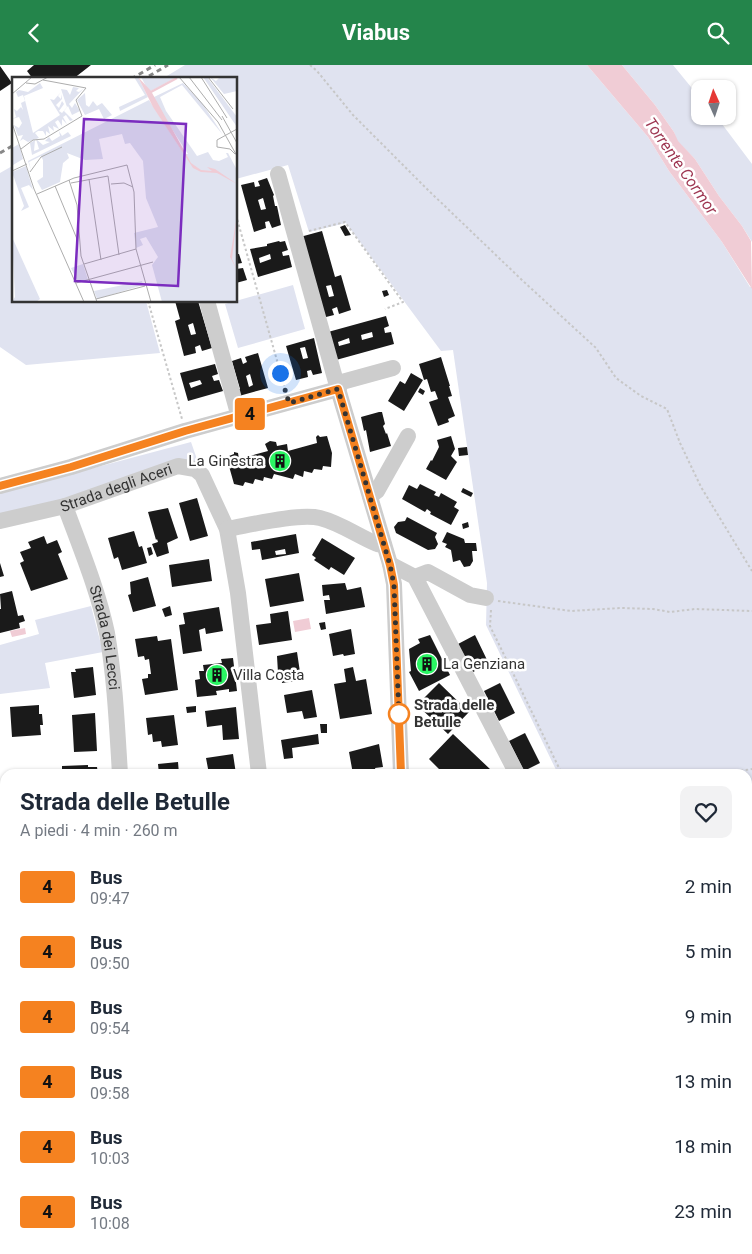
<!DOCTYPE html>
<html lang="it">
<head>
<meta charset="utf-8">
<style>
  body { margin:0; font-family:Roboto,sans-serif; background:#f2f2f3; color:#1f2937; height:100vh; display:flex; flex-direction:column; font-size:19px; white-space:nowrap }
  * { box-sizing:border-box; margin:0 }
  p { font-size:16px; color:#747a83 }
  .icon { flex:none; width:28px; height:28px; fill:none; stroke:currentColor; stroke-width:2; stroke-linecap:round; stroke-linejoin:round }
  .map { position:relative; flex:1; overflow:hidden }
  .drawer { position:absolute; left:0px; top:704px; width:752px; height:486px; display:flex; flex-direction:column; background:#fff; border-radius:15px 15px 0 0; box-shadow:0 1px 4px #0004 }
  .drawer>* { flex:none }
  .badge { padding:0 10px; border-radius:4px; font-size:18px; line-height:32px }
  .needle { width:32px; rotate:357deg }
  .fabs { position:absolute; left:691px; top:15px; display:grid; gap:10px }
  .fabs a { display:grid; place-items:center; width:45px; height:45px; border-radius:10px; background:#fff; box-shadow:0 1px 4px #0004; font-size:25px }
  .you { position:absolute; width:25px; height:25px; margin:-12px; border:4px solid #fff; border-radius:50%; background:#1a73e8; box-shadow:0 0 0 8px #1a73e833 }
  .map>.badge { position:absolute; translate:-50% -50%; box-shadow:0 0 0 2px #fff }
  .round { display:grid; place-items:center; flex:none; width:52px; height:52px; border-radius:10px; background:#f2f2f3 }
  .headline { display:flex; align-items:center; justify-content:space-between; height:85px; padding:0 20px }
  h1 { font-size:24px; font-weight:700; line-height:38px }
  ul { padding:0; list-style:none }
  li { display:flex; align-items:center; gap:15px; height:65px; padding:0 20px }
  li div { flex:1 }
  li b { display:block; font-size:19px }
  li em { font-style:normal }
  li .badge { min-width:55px; font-weight:700; text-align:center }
  header { display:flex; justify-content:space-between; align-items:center; height:65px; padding:0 20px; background:#24854b; color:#fff; font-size:22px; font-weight:700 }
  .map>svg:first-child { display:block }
  .green { fill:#e0e3f0 }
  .water { fill:#f0ccd5 }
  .building { fill:#1a1a1a; fill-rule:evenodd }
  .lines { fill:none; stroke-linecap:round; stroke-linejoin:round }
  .path { stroke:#c7c7c7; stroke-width:2; stroke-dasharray:2.5 2.5; stroke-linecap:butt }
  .minor { stroke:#cdcdcd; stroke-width:16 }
  .rail { stroke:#888; stroke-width:3; stroke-dasharray:5 4; stroke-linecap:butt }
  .line-casing { stroke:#fff; stroke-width:11 }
  .line { stroke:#f58220; stroke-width:8 }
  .walk { stroke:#333; stroke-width:5; stroke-dasharray:0 9 }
  .stop-dot { fill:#fff; stroke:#f58220; stroke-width:2.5 }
  .labels { text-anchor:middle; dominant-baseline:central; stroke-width:5; stroke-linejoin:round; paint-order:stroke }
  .poi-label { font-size:15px; fill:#333; stroke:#fff; text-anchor:start }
  .street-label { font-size:15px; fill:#333; stroke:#fff }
  .stop-label { font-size:15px; font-weight:bold; fill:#333; stroke:#fff; text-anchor:start }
  .water-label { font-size:16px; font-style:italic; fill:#9e3752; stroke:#fff }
  .inset-river { fill:none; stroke:#f0ccd5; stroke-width:2.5 }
  .inset-road { fill:none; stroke:#adadad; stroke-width:1 }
  .view { fill:#7b2cbf; fill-opacity:0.15; stroke:#7b2cbf; stroke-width:2.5 }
  .inset-edge { fill:none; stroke:#333; stroke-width:2.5 }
</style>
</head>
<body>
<header><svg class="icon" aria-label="back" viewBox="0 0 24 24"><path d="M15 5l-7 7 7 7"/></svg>Viabus<svg class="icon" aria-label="search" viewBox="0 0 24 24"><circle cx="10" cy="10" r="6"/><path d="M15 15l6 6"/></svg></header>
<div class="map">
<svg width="752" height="1189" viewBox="0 0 752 1189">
  <rect width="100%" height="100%" fill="#fff"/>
  <!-- green -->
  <path class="green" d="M185 0H587L648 72 669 106 722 177 750 222H752V1189H603L601 1185H748V709H558L486 560 487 518 453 285 441 286 346 158 309 167 288 100 236 114V14H162Z
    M622 0H673L700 33V51H716L752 99V177L742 161 719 131 695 94 677 76 674 67 655 40Z
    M14 100V236H146L160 288 26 300 0 282V108Z
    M293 220 305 264 238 283 225 239Z
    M191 377 199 400 62 436 0 450V428Z
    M91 541 103 587 45 598 50 623 0 629V580L39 569 35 555Z
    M5 1082V1170L0 1160V1084Z
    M13 1185H72L58 1189H15Z
    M422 1185H498L500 1189H409Z"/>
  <!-- water -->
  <path class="water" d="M587 0H622L655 40 674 67 678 76 695 94 719 131 742 161 751 176 752 224 722 177 669 106 648 72Z
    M309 553 311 564 295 567 293 556Z
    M25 563 26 569 12 572 10 566Z"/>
  <!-- building -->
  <path class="building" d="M34 0H91L73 14H33L27 6Z
    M0 1 12 18 0 26Z
    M267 113 274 130 273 131 275 141H277L281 160 272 163 269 156 265 157 266 163 254 167 241 120 254 117 255 122 260 121 258 116ZM263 133 266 144 261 145 258 135Z
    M345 160 351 170 345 171 340 162Z
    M322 166 335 212 341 210 351 245 339 249 337 242 332 244 334 250 322 253 300 172ZM331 220 334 231 329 232 326 221Z
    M279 176 280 177 285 176 288 185 282 187 283 191 289 190 292 202 258 212 250 184 267 181V179ZM270 189 271 194 260 198 259 193Z
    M236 189H239L242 198 236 199Z
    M243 203 247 215 236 218V204Z
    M387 225 389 230 384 232 382 226Z
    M175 236H198L212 283 202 286 200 280 195 282 196 288 184 291 175 256 180 254ZM193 258 196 269 191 270 188 260Z
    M386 251 389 261 384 263 385 268 391 267 394 279 336 295 328 267ZM372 267 373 272 362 275 361 270ZM349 273 350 278 339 281 338 277Z
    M314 273 322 308 313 310 311 305 307 306 308 312 296 315 286 281ZM305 282 308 293 303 294 300 283Z
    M258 288 268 323 239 331 238 325 240 324 232 296 241 293 243 299 247 297 245 292ZM250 309 253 320 249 322 246 311Z
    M441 292 450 321H449L452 331 448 332 455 351 448 354 449 357 438 361 429 337 438 334 435 326 431 327 427 314 424 315 419 299Z
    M215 299 218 309 212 311 214 316 219 315 223 326 188 336 180 308ZM200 315 202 319 191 323 189 318Z
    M411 308 423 315 404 346 388 336 400 316 405 319Z
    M420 323 425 326 423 330 418 327Z
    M379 347H382L385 359 383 361 386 369 387 368 391 381 370 387 366 365 364 366 361 352Z
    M318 370 320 372 327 371 332 388 331 402 323 401 322 405 314 404 312 408 304 406 303 412 295 409 293 414 274 409 272 414 264 412 263 416 255 414 253 419 245 417 243 421 234 419 227 394 229 391 234 389V387L238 388 239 394 268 386 265 379 270 376 276 377 277 381 287 379 288 386 317 378 316 372Z
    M451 371 455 384 451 391 457 397 446 415 426 404 431 395 432 396 439 382 437 375Z
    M467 382 468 390 459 391 458 383Z
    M420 419 436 427 434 430 439 432 441 428 457 437 454 442 459 445 451 460 430 449 431 447 427 444 425 447 402 434 409 420 417 424Z
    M463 423 473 428 471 432 461 427Z
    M197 433 208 471 190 476 179 438Z
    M168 443 178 473 167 478 169 488 157 492 152 479 158 477 157 474 156 475 148 447Z
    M407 452 437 468 435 472 438 479 435 484 428 485 396 468 394 462 398 457 405 456Z
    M468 457 469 462 463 464 462 459Z
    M134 466 139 482 142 481 147 498 122 505 118 492 114 494 108 473Z
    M447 467 464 474 465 478H476L477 486H472L473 496 470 501 464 502 460 495 453 497 451 485 445 482 447 479 442 477Z
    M296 469 299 488 262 495 260 484 252 485 251 477ZM285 484 286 489 276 490 275 486Z
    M44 471 47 479 57 475 62 487 58 489 68 514 31 526 20 498 24 496 20 487 31 483 28 477Z
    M322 473 355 493 344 510 331 502 329 505 314 495 316 493 312 490Z
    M151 482 153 489 149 491 147 483Z
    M209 494 212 516 172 522 169 500Z
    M0 498 4 511 0 512Z
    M299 508 304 536 270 542 265 514Z
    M148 512 156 541 133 547 128 530 131 529 130 517Z
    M345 518 347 525 361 522 365 542 326 549 324 535H330L329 530 323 531 322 520Z
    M12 526 18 551 23 550 25 556 19 558 20 563 0 568V544H1L0 529Z
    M170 541 172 550 165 552 162 544Z
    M219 542 223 566 206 569 205 563 199 565 202 586 183 589 179 560 185 559 183 548Z
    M288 546 292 575 259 580 256 560 271 558 270 549Z
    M325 557 326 564 321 565 319 558Z
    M351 564 355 589 344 591 343 589 333 591 329 569Z
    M430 570 450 610 419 626 409 607 411 606 409 584 420 578 418 574Z
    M475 570 489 599 473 607 458 579Z
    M157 571 158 576 171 574 178 625 145 630 142 614 148 613V609H151L149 594 145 595 144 591 138 592 135 574Z
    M297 587 301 614 296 615V616L282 618 281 608H278L277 591Z
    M233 593 237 626 229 627V624L216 626 217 630 197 632 195 615 200 614 199 606H204L203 600 222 598 221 594Z
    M93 602 96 630 74 633 71 607H76L75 604Z
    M353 602 356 616 366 614 372 649 340 654 334 619 346 617 344 604Z
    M439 618 469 647 448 669 417 640Z
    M500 618 515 648 499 656 484 626Z
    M312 625 317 652 304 654 302 646 287 648 284 630Z
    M39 640V649H42L43 660H40L41 670 12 672 10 642Z
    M196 641V647L187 648 186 642Z
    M236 642 239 674 223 675 222 660 207 662 205 646Z
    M95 648 97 686 74 687 72 650Z
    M174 650 178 680 162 682 161 676 153 677 152 669 148 670 146 653Z
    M320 659H327V668H321Z
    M525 668 540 698 524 706 509 676Z
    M318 669 319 679 292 683 293 693 284 694 281 675Z
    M453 669 491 705 487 709H444L429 694Z
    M379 679 383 702 375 703 376 706 353 709 349 687Z
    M233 689 236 709H209L206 693Z
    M178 697 179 709H159L158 699Z
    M88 700V702H97L98 709H62V701Z
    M0 935 5 945 0 949Z
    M3 956 5 961V1010L1 1013 0 994 3 993 1 989 4 988 2 984 0 986V958Z
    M0 1051 3 1057 5 1056V1075L0 1078Z
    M246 1185H258L259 1189H247Z
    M292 1185H299L300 1189H279Z
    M533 1185H560L562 1189H535Z"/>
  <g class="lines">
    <!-- path -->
    <path class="path" d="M310 0 317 6 353 50 428 125 523 216 596 283 616 313 641 331 667 344 680 378 701 422 752 506
      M236 150 285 324
      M309 166 345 157 403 237 385 244
      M148 236 182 354
      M498 536 571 546 621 543 653 544 670 547 695 544 752 546
      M491 545 490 561 562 709
      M721 709 752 704
      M748 940 752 939
      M748 970 752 968
      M0 1174 5 1184"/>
    <!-- minor -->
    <g class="minor">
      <path d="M278 109 338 324 390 499 394 519 401 709"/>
      <path d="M207 236 239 352"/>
      <path d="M338 324 342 317 393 303"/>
      <path d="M0 421 71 402 185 366 338 324"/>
      <path d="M370 431 377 426 408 371"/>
      <path id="s1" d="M65 441C80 482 98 525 107 568 115 614 117 662 120 709"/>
      <path id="s2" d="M0 456 65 441 178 401 195 404 202 410 227 464 238 528 259 709"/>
      <path d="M227 464C250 460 299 448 320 453 340 458 358 471 377 479L384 480"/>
      <path d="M390 499 415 512 517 709"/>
      <path d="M415 512 428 507 470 530 486 533"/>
      <path d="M0 821 5 861"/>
      <path d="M0 890 5 896"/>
      <path d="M5 1022 2 1024 5 1030"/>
      <path d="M507 1185 508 1189"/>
      <path d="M80 1189 93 1185"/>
      <path d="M163 1189 179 1185"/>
    </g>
    <!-- rail -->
    <path class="rail" d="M149 11 168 0
      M131 14 155 0
      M0 88 14 80"/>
  </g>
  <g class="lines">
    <!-- line casing -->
    <g class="line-casing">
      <path id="line" d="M0 421 71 402 185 366 338 324 390 500 394 520 401 709"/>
    </g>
    <!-- line -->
    <use href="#line" class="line"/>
    <!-- walk -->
    <path class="walk" d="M280 308 289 338 338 324 390 500 394 520 399 652V649"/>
  </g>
  <!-- icons -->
  <defs>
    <g id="building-disc" transform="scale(1.125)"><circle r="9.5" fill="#2af563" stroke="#fff"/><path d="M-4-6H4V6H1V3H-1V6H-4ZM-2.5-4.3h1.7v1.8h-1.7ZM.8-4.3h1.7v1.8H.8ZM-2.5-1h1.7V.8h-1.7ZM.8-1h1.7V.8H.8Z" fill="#111"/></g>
  </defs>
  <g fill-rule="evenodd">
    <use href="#building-disc" x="280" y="396"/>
    <use href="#building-disc" x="427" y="599"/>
    <use href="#building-disc" x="217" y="610"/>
  </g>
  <!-- markers -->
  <circle class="stop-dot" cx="399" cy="649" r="10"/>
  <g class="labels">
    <!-- poi labels -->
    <g class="poi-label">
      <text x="264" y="396" text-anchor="end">La Ginestra</text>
      <text x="443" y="599">La Genziana</text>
      <text x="233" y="610">Villa Costa</text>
    </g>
    <!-- street labels -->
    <g class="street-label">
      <text stroke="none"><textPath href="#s2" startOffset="121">Strada degli Aceri</textPath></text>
      <text stroke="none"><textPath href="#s1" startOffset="138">Strada dei Lecci</textPath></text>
    </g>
    <!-- stop labels -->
    <g class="stop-label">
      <text x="414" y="640">Strada delle<tspan x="414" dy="17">Betulle</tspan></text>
    </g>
    <!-- water labels -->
    <g class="water-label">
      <text transform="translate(681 101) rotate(55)">Torrente Cormor</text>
    </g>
  </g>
  <!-- overview -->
  <g transform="translate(12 12)">
    <rect width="225" height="225" fill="#fff"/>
    <path d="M122 0H126L136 20 108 34 107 30 133 18ZM129 0H165L137 15ZM191 0H195L225 40V50ZM198 0 204 4 208 0H225V14L212 17ZM28 6 31 11 12 19 21 56 48 38 38 22 42 23 49 15 46 19 49 22V17L50 22 44 28 47 31 50 24 52 27 47 34 50 36 55 30 49 12 55 13 58 18 61 10 67 11 64 14 67 15 72 11 57 27 60 31 63 26 68 34 60 38 56 29 52 34 61 43 58 44 54 38 51 40 55 47 50 42V49L46 43 43 45 47 52 41 49 42 54 36 49 38 57 34 54V59L31 54H26L23 56 27 61 16 65 11 62 8 64 11 58 6 59 2 48 7 51 10 46 7 40 0 42 4 40 2 32 5 34 9 30 11 33 9 26 13 24 11 18 6 20 4 15 7 13 16 15ZM171 6 190 26 211 58 170 8 148 20 154 34 185 79 196 75 201 83 207 84 216 80 214 76H216L225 93V225H150L140 188 146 180 134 160 128 162 131 168 124 171 122 156 146 150 134 121 131 84 118 66 113 67 110 57 87 62 91 82 73 83 55 76 57 81 51 86 48 105 30 113 25 104 31 100V83L29 79 17 85 19 93 16 84 137 23 172 77H176L140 21ZM73 16 74 28 77 30 81 24 85 29 90 26 100 38 92 42 87 32 73 38 65 23ZM47 54 50 59 56 55 59 59 20 78 18 66 23 63 22 74 27 72 24 62 31 68 38 65 33 64 37 60 40 64 48 59ZM7 67 11 82 1 88 0 71ZM14 89 21 113 17 108 9 111 17 130 9 134 12 129 0 95ZM0 160 28 222 24 225H0L3 220ZM71 187 76 203 66 205 59 191ZM130 204 131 208 85 222 82 214Z" fill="#e0e3f0"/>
    <path d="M126 0 139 14 179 86 189 93 200 94 195 90 203 92 225 107 205 96 189 95 181 91 141 30ZM225 139 220 182 225 193 218 180Z" fill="#f0ccd5"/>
    <path class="inset-river" d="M137 16 165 1"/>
    <path class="inset-road" d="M167 0 206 45 225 79M177 0 210 43M189 0 215 41M196 0 221 32M31 3 74 11M14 6 23 7 36 0M0 17 20 0M210 39 225 66M0 46 22 112 72 225M205 63 225 52M205 63V70L218 72 223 77M9 72 21 63 32 62 70 39 64 23 74 11M0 94 15 87M18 95 29 80 50 70M77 102 89 183M57 103 65 128 69 179 85 225M59 106 96 99 107 178M99 107 112 106 121 110M43 109 65 162M25 117 62 101 115 88 122 115 124 172 139 225M72 187 124 172M64 206 141 185M84 222 133 209"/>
    <path class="view" d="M72 42 174 47 166 209 63 204Z"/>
    <rect width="225" height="225" class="inset-edge"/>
  </g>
</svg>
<div class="fabs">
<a><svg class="needle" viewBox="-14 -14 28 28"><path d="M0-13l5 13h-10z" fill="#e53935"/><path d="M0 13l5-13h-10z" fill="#747a83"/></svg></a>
</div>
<div class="you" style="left:280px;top:308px"></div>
<b class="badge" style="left:250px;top:349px;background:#f58220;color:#111">4</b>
<section class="drawer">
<div class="headline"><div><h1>Strada delle Betulle</h1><p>A piedi · 4 min · 260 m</p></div><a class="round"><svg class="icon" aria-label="heart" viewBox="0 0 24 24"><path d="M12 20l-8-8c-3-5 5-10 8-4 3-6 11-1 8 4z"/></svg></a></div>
<ul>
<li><span class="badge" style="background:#f58220;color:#111">4</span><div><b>Bus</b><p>09:47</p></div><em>2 min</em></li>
<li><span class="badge" style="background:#f58220;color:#111">4</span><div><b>Bus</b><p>09:50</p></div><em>5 min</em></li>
<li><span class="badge" style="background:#f58220;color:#111">4</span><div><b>Bus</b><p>09:54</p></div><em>9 min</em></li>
<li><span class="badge" style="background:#f58220;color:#111">4</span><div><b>Bus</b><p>09:58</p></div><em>13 min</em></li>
<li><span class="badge" style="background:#f58220;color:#111">4</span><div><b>Bus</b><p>10:03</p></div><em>18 min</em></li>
<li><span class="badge" style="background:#f58220;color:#111">4</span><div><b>Bus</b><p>10:08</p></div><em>23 min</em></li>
</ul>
</section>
</div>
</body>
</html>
